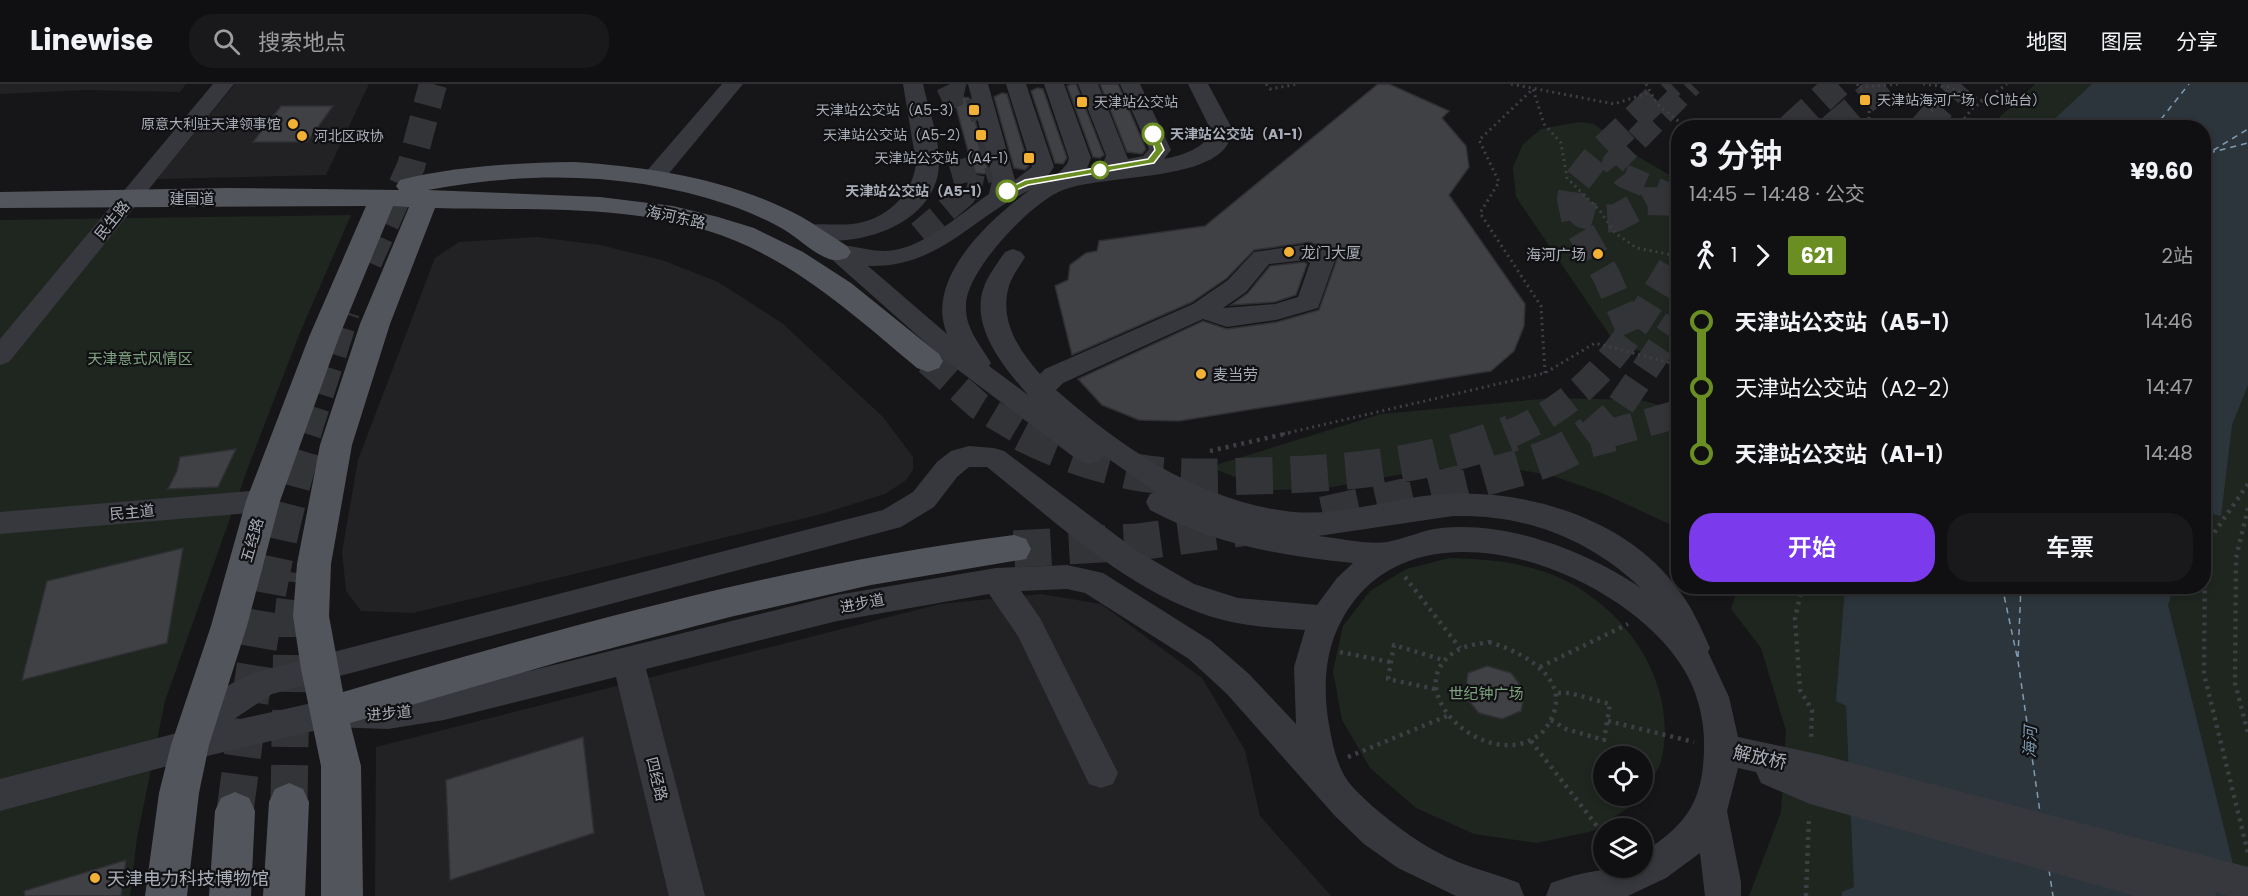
<!DOCTYPE html>
<html lang="zh">
<head>
<meta charset="utf-8">
<style>
  body { margin:0; font-family:Poppins,"Noto Sans SC",sans-serif; background:#19191b; color:#f1f3f6; height:100vh; display:flex; flex-direction:column; font-size:22px; white-space:nowrap }
  * { box-sizing:border-box; margin:0 }
  p { font-size:20px; color:#9c9d9f }
  .icon { flex:none; width:33px; height:33px; fill:none; stroke:currentColor; stroke-width:2; stroke-linecap:round; stroke-linejoin:round }
  .map { position:relative; flex:1; overflow:hidden }
  .panel { position:absolute; left:1671px; top:36px; width:540px; height:474px; display:flex; flex-direction:column; background:#101012; border-radius:24px; box-shadow:0 3px 9px #0003,0 0 0 2px #303032 }
  .panel>* { flex:none }
  .badge { padding:0 12px; border-radius:4px; font-size:21px; line-height:39px }
  .buttons { position:absolute; left:1593px; top:662px; display:grid; gap:12px }
  .buttons a { display:grid; place-items:center; width:60px; height:60px; border-radius:50%; background:#101012; box-shadow:0 3px 9px #0003,0 0 0 2px #303032; font-size:30px }
  .map>.badge { position:absolute; translate:-50% -50%; box-shadow:0 0 0 3px #fff }
  .legs { display:flex; align-items:center; gap:9px; height:66px; padding:0 18px; font-size:20px }
  .legs p { margin-inline-start:auto }
  .overview { display:flex; align-items:center; justify-content:space-between; height:102px; padding:0 18px }
  h1 { font-size:33px; font-weight:600; line-height:45px }
  .button { display:flex; gap:12px; margin-top:auto; padding:12px 18px }
  .button a { flex:1; height:69px; border-radius:24px; background:#7c3aed; color:#fff; font-size:24px; font-weight:600; line-height:69px; text-align:center }
  .button a+a { background:#19191b; color:#f1f3f6 }
  ul { padding:0 18px; list-style:none }
  li { display:flex; align-items:center; gap:21px; height:66px; font-size:22px }
  li i { display:grid; place-items:center; width:9px; height:100%; margin:0 8px; background:currentColor }
  li i::after { content:''; width:15px; height:15px; margin:-8px; border:4px solid; border-radius:50%; background:#101012 }
  li p { margin-inline-start:auto }
  li:first-child i { background:linear-gradient(#0000 50%,currentColor 0) }
  li:last-child i { background:linear-gradient(currentColor 50%,#0000 0) }
  header { display:flex; align-items:center; gap:36px; box-sizing:border-box; height:84px; padding:0 30px; background:#101012; border-bottom:2px solid #303032 }
  header strong { font-size:28px }
  nav { display:flex; gap:33px; margin-inline-start:auto; font-size:21px }
  .search { width:420px; height:54px; background:#19191b; display:flex; align-items:center; gap:15px; box-sizing:border-box; padding:0 21px; border-radius:24px; color:#9c9d9f; font-size:22px }
  .map>svg:first-child { display:block }
  .built { fill:#222225 }
  .green { fill:#1e261f }
  .water { fill:#2c353c }
  .lines { fill:none; stroke-linecap:round; stroke-linejoin:round }
  .ferry { stroke:#7f9bb3; stroke-width:1.5; stroke-dasharray:6 5; stroke-linecap:butt }
  .building { fill:#404145; stroke:#303034; stroke-width:1.5 }
  .minor-tunnel { stroke:#333438; stroke-width:24; stroke-dasharray:24 12; stroke-linecap:butt }
  .major-tunnel-far1 { stroke:#333438; stroke-width:28; stroke-dasharray:28 14; stroke-linecap:butt }
  .major-tunnel { stroke:#333438; stroke-width:37; stroke-dasharray:37 18; stroke-linecap:butt }
  .path-far1 { stroke:#3d3f44; stroke-width:3; stroke-dasharray:2 4; stroke-linecap:butt }
  .path { stroke:#3d3f44; stroke-width:4.5; stroke-dasharray:3 5; stroke-linecap:butt }
  .minor { fill:#37383d; fill-rule:evenodd }
  .major { fill:#53555c; fill-rule:evenodd }
  .line-1 { fill:#6b8e23; stroke:#fff; stroke-width:1.5 }
  .poi-dot { fill:#f2b134; stroke:#111113; stroke-width:2 }
  .stop-1-dot { fill:#fff; stroke:#6b8e23; stroke-width:3 }
  .labels { text-anchor:middle; dominant-baseline:central; stroke-width:4.5; stroke-linejoin:round; paint-order:stroke }
  .far-poi-label { font-size:14px; fill:#a8adb8; stroke:#111113; text-anchor:end }
  .far-stop-label { font-size:14px; font-weight:bold; fill:#a8adb8; stroke:#111113; text-anchor:start }
  .street-label { font-size:15px; fill:#a8adb8; stroke:#111113 }
  .poi-label { font-size:15px; fill:#a8adb8; stroke:#111113; text-anchor:start }
  .park-label { font-size:15px; fill:#7fa381; stroke:#111113 }
  .water-label { font-size:16px; font-style:italic; fill:#7f9bb3; stroke:#111113 }
  .near-street-label { font-size:18px; fill:#a8adb8; stroke:#111113 }
  .near-poi-label { font-size:18px; fill:#a8adb8; stroke:#111113; text-anchor:start }
</style>
</head>
<body>
<header>
<strong>Linewise</strong>
<div class="search"><svg class="icon" aria-label="search" viewBox="0 0 24 24"><circle cx="10" cy="10" r="6"/><path d="M15 15l6 6"/></svg>搜索地点</div>
<nav><a>地图</a><a>图层</a><a>分享</a></nav>
</header>
<div class="map">
<svg width="2248" height="812" viewBox="0 0 2248 812">
  <rect width="100%" height="100%" fill="#161618"/>
  <!-- built -->
  <path class="built" d="M0 0H186L180 8 84 6 0 10Z
    M235 0H369L326 91 157 95Z
    M537 153 600 161 662 176 718 198 782 239 883 333 913 373V386L905 397 885 410 818 431 413 529 361 527 346 507 342 468 358 376 435 174 459 158Z
    M1041 510 1101 520 1202 594 1245 666 1260 732 1331 812H375L376 663 940 520Z"/>
  <!-- green -->
  <path class="green" d="M2035 0H2248V812H1749L1781 728 1786 647 1761 564 1731 525 1738 503 2204 502V44L1989 43Z
    M1579 38 1594 40 1642 75 1678 96V275L1621 263 1615 259 1516 113 1513 83 1523 60 1541 45Z
    M351 131 299 251 249 381 165 617 137 754 130 812H0V136Z
    M1552 314 1640 316 1678 326V444L1602 409 1550 391 1482 380 1413 388 1322 405 1267 406 1215 385 1219 380 1381 330Z
    M1450 474C1483 475 1513 477 1545 488 1620 514 1681 597 1661 677 1658 688 1648 699 1643 709L1642 672H1604V711H1641L1637 718 1593 747 1537 759 1474 750 1416 724 1370 684 1342 636 1333 587 1343 542 1370 507 1406 485Z"/>
  <!-- water -->
  <path class="water" d="M2092 0H2248V301L2232 341 2221 432 2204 428V44L2046 43Z
    M1845 503H2174L2168 521 2241 812H1842V808L1854 803 1846 622 1836 617Z"/>
  <g class="lines">
    <!-- ferry -->
    <path class="ferry" d="M2154 44 2189 0
      M2209 69 2248 59
      M2204 72 2248 45
      M2002 502 2018 577 2040 728
      M2018 573 2021 502
      M2049 786 2053 812"/>
  </g>
  <!-- building -->
  <path class="building" d="M1071 0H1076L1104 71 1100 74 1093 73 1067 2Z
    M1100 0H1118L1146 65 1142 70 1127 68Z
    M1378 0H1389L1449 27 1442 34 1466 62 1469 83 1449 111 1525 220 1524 242 1514 267 1491 287 1179 337 1139 336 1102 321 1078 295 1203 237 1227 245 1277 238 1319 226 1337 175 1325 164 1310 158 1254 166 1227 194 1192 218 1072 271 1055 202 1068 196 1070 181 1086 169 1097 167 1099 157 1205 142Z
    M1037 4 1043 5 1067 74 1063 80 1055 79 1031 7Z
    M1002 9 1007 10 1029 82 1025 86 1014 84 994 13Z
    M953 12 969 14 989 88 984 90 974 89Z
    M281 22H333L307 58H253Z
    M1304 178 1307 180 1296 211 1275 218 1231 221 1248 209 1270 182Z
    M236 365 218 403 168 405 177 387 180 373Z
    M183 464 167 559 22 596 47 497Z
    M1487 582 1511 589 1525 607 1521 627 1502 635 1479 629 1465 612 1468 589Z
    M583 653 594 749 450 796 446 696Z
    M126 776 121 812H25L24 807Z"/>
  <g class="lines">
    <!-- minor-tunnel -->
    <path class="minor-tunnel" d="M942 17 959 9 977 13 1000 96 985 105 967 101
      M1678 115 1624 92 1614 79 1691 0
      M919 149 964 111 967 101 957 66"/>
    <!-- major-tunnel-far1 -->
    <path class="major-tunnel-far1" d="M1790 44 1838 0
      M1832 44 1884 0
      M1923 44 1961 0
      M1571 118 1583 130 1601 135 1616 134 1648 117 1678 118
      M368 178 411 82 433 0
      M1631 248 1607 193 1576 139 1571 115 1573 102 1601 67 1671 0
      M928 277 979 322 1026 350
      M307 350 346 228
      M1509 350C1595 315 1633 248 1678 172
      M1591 350 1617 327 1678 237
      M1607 350 1678 330"/>
    <!-- major-tunnel -->
    <path class="major-tunnel" d="M1023 349C1058 367 1097 380 1135 388 1174 395 1214 393 1253 392 1342 390 1429 383 1512 349
      M1589 355 1612 349
      M1323 431C1375 420 1427 408 1479 395 1517 384 1562 375 1592 349
      M1014 465 1138 458 1248 443
      M289 718 292 541 298 489
      M235 727C252 600 268 471 307 349"/>
    <!-- path-far1 -->
    <path class="path-far1" d="M1266 0 1270 5 1298 0
      M1511 0 1614 20 1648 9
      M1646 0 1657 20 1687 44
      M1857 0C1868 14 1873 27 1866 44
      M1923 0 1949 3 1983 17
      M1860 3 1900 0
      M1931 27 1949 4
      M1957 44 1972 25 2007 0
      M1545 289 1541 222 1480 129 1499 98 1479 56 1533 5 1544 40 1561 59 1567 94 1600 127 1615 149 1637 164 1678 172
      M1283 350 1545 289 1595 259 1678 281"/>
    <!-- path -->
    <path class="path" d="M1210 367 1289 349
      M2248 400 2205 462 2204 590 2248 769
      M2248 424 2236 474 2235 599 2248 649
      M1405 493 1460 564
      M1802 502 1795 535 1800 606 1812 626 1811 658
      M1489 558C1517 566 1567 590 1554 628 1550 638 1546 647 1536 653 1483 688 1394 602 1458 566 1466 561 1480 560 1489 558Z
      M1340 568 1390 578
      M1540 583 1628 540
      M1435 605 1388 595 1394 561 1443 576
      M1551 636 1566 645 1604 656 1610 620 1570 609H1554
      M1608 637 1694 658
      M1531 657 1604 751
      M1348 673 1447 632
      M1806 812 1809 732"/>
    <!-- minor -->
    <path class="minor" d="M213 0H234L9 278 0 281V255Z
      M722 0H743L661 99H645L642 94 645 89Z
      M903 0H923C929 28 943 62 938 90 927 146 848 166 801 153L797 148 801 143C817 138 835 142 852 140 884 137 914 111 916 78Z
      M968 0H988L1015 96 1032 83 1006 0H1026L1054 83 1044 98 1058 93 1057 91 1067 80 1069 74 1044 0H1064L1091 74 1086 87C1094 86 1105 81 1106 71L1078 0H1098L1128 75 1143 72 1149 65 1120 0H1140L1171 66 1164 75C1183 71 1203 65 1212 48L1188 0H1208L1234 48C1231 53 1229 59 1225 64 1198 97 1102 91 1063 106 1031 118 966 187 966 221 965 245 980 260 991 279L989 282 1028 311C1003 282 968 241 985 200 990 189 998 178 1005 168L1013 165 1021 168 1025 173C1020 182 1012 192 1009 202 999 236 1018 265 1040 290L1045 285 1193 220 1228 196 1254 168 1309 160C1319 163 1329 167 1335 176L1318 224 1276 236 1227 243 1203 235 1063 299 1056 306C1122 364 1197 415 1285 427 1335 434 1384 416 1433 411 1520 402 1628 433 1680 508 1693 525 1701 544 1710 564L1708 568 1729 613 1738 653 1822 671 2248 783V812H2228L2215 808 2216 812H2135L1810 720 1761 699 1756 688 1738 684 1727 727 1741 798V812H1705L1700 769 1666 794 1628 812H1546L1551 799C1580 788 1612 783 1642 783V769C1687 741 1703 717 1704 665 1705 637 1698 608 1683 584 1626 491 1433 414 1354 517 1327 552 1322 592 1328 635 1331 652 1334 671 1342 687 1348 701 1361 711 1371 721 1398 744 1425 764 1458 778 1478 786 1499 791 1519 799L1524 812H1456L1398 784 1364 760 1335 732 1227 610 1189 575 1085 509 1067 505 1021 507 1040 534 1118 689 1113 700 1101 704 1089 700 1018 552 989 510 837 537 646 585 705 812H669L616 593 444 636 388 645 330 643 190 676 0 727V695L181 648C194 619 227 600 256 588L883 426 913 408 937 378 951 367 969 362 994 364 1004 367 1137 467 1194 500 1238 514 1317 521 1337 494 1353 479C1281 472 1214 460 1150 426L1146 418 1150 410 1156 408 1103 371 1099 377 1089 380 1079 377 945 276 829 173 825 168 829 163C845 158 866 167 884 167 923 166 958 131 989 110L993 93ZM1030 106C989 136 924 195 947 250L868 182C940 184 972 133 1030 106ZM1305 176 1310 179 1298 213 1275 220 1223 224 1246 208 1269 180ZM969 383H987C1059 440 1132 512 1223 536 1250 543 1278 544 1305 546L1294 583 1296 640 1249 590 1211 557 1103 489 1067 481 996 484 837 511 444 608 388 617 330 615 231 637 272 610 901 443 934 423 957 393ZM1453 432C1525 430 1588 454 1641 504 1586 467 1508 437 1441 444 1422 446 1405 455 1387 458 1369 461 1337 454 1318 452Z
      M263 406 273 409 277 417 273 425 263 428 0 450V428Z"/>
    <!-- major -->
    <path class="major" d="M574 78C652 83 730 95 800 132 816 141 831 152 847 162L851 168 847 174C840 176 836 177 829 175 813 169 798 154 783 145 767 136 747 127 729 121 632 88 528 87 428 106L600 113 673 122 718 133 754 144 803 168 851 199 939 270 943 277 939 284 928 288 917 284C861 237 805 186 736 157 644 118 534 127 435 124L390 240 352 361 331 480 329 532 343 608C563 543 786 480 1014 451L1026 455 1031 465 1026 475 871 501 730 533 559 578 350 639 361 682 363 812H321V682L301 585 293 532 297 480 320 361 360 240 409 123 393 122 339 253 280 417 247 542 209 661 199 709 187 812H145L159 709 171 661 211 542 246 417 309 253 366 122 0 124V108L227 104 399 106 396 102 400 96C457 82 515 79 574 78Z
      M289 699 303 705 309 718 305 812H263L269 718 275 705Z
      M235 708 249 714 255 727 251 812H209L215 727 221 714Z"/>
  </g>
  <!-- line-1 -->
  <path class="line-1" d="M1150 48H1156L1164 66 1154 79 1028 101 1007 110 1003 107 1025 96 1148 75 1155 66Z"/>
  <!-- markers -->
  <g class="poi-dot">
    <rect x="1859" y="10" width="12" height="12" rx="3"/>
    <rect x="1076" y="12" width="12" height="12" rx="3"/>
    <rect x="968" y="20" width="12" height="12" rx="3"/>
    <circle cx="293" cy="40" r="6"/>
    <rect x="975" y="45" width="12" height="12" rx="3"/>
    <circle cx="302" cy="52" r="6"/>
    <rect x="1023" y="68" width="12" height="12" rx="3"/>
    <circle cx="1289" cy="168" r="6"/>
    <circle cx="1598" cy="170" r="6"/>
    <circle cx="1201" cy="290" r="6"/>
    <circle cx="95" cy="794" r="6"/>
  </g>
  <g class="stop-1-dot">
    <circle cx="1153" cy="50" r="10"/>
    <circle cx="1100" cy="86" r="8"/>
    <circle cx="1007" cy="107" r="10"/>
  </g>
  <g class="labels">
    <!-- far-poi labels -->
    <g class="far-poi-label">
      <text x="1877" y="16" text-anchor="start">天津站海河广场（C1站台）</text>
      <text x="1094" y="18" text-anchor="start">天津站公交站</text>
      <text x="962" y="26">天津站公交站（A5-3）</text>
      <text x="281" y="40">原意大利驻天津领事馆</text>
      <text x="969" y="51">天津站公交站（A5-2）</text>
      <text x="314" y="52" text-anchor="start">河北区政协</text>
      <text x="1017" y="74">天津站公交站（A4-1）</text>
    </g>
    <!-- far-stop labels -->
    <g class="far-stop-label">
      <text x="1170" y="50">天津站公交站（A1-1）</text>
      <text x="990" y="107" text-anchor="end">天津站公交站（A5-1）</text>
    </g>
    <!-- street labels -->
    <g class="street-label">
      <text x="192" y="114">建国道</text>
      <text transform="translate(676 133) rotate(12)">海河东路</text>
      <text transform="translate(112 136) rotate(-51)">民生路</text>
      <text transform="translate(132 428) rotate(-5)">民主道</text>
      <text transform="translate(252 456) rotate(-74)">五经路</text>
      <text transform="translate(862 519) rotate(-11)">进步道</text>
      <text transform="translate(389 629) rotate(-5)">进步道</text>
      <text transform="translate(657 695) rotate(76)">四经路</text>
    </g>
    <!-- poi labels -->
    <g class="poi-label">
      <text x="1301" y="168">龙门大厦</text>
      <text x="1586" y="170" text-anchor="end">海河广场</text>
      <text x="1213" y="290">麦当劳</text>
    </g>
    <!-- park labels -->
    <g class="park-label">
      <text x="140" y="274">天津意式风情区</text>
      <text x="1486" y="609">世纪钟广场</text>
    </g>
    <!-- water labels -->
    <g class="water-label">
      <text transform="translate(2030 658) rotate(-88)">海河</text>
    </g>
    <!-- near-street labels -->
    <g class="near-street-label">
      <text transform="translate(1760 673) rotate(12)">解放桥</text>
    </g>
    <!-- near-poi labels -->
    <g class="near-poi-label">
      <text x="107" y="794">天津电力科技博物馆</text>
    </g>
  </g>
</svg>
<div class="buttons">
<a><svg class="icon" aria-label="locate" viewBox="0 0 24 24"><circle cx="12" cy="12" r="6"/><path d="M12 2v4M12 18v4M2 12h4M18 12h4"/></svg></a>
<a><svg class="icon" aria-label="layers" viewBox="0 0 24 24"><path d="M12 4l9 5-9 5-9-5zM3 14l9 5 9-5"/></svg></a>
</div>
<section class="panel">
<div class="overview"><div><h1>3 分钟</h1><p>14:45 – 14:48 · 公交</p></div><b>¥9.60</b></div>
<div class="legs"><svg class="icon" aria-label="walk" viewBox="0 0 24 24"><circle cx="13" cy="4" r="2"/><path d="M13 8l-2 6 4 7M11 14l-3 7M7 12l3-4h3l4 4"/></svg>1<svg class="icon" aria-label="forward" viewBox="0 0 24 24"><path d="M9 5l7 7-7 7"/></svg><b class="badge" style="background:#6b8e23;color:#fff">621</b><p>2站</p></div>
<ul>
<li><i style="color:#6b8e23"></i><b>天津站公交站（A5-1）</b><p>14:46</p></li>
<li><i style="color:#6b8e23"></i><span>天津站公交站（A2-2）</span><p>14:47</p></li>
<li><i style="color:#6b8e23"></i><b>天津站公交站（A1-1）</b><p>14:48</p></li>
</ul>
<div class="button"><a>开始</a><a>车票</a></div>
</section>
</div>
</body>
</html>
